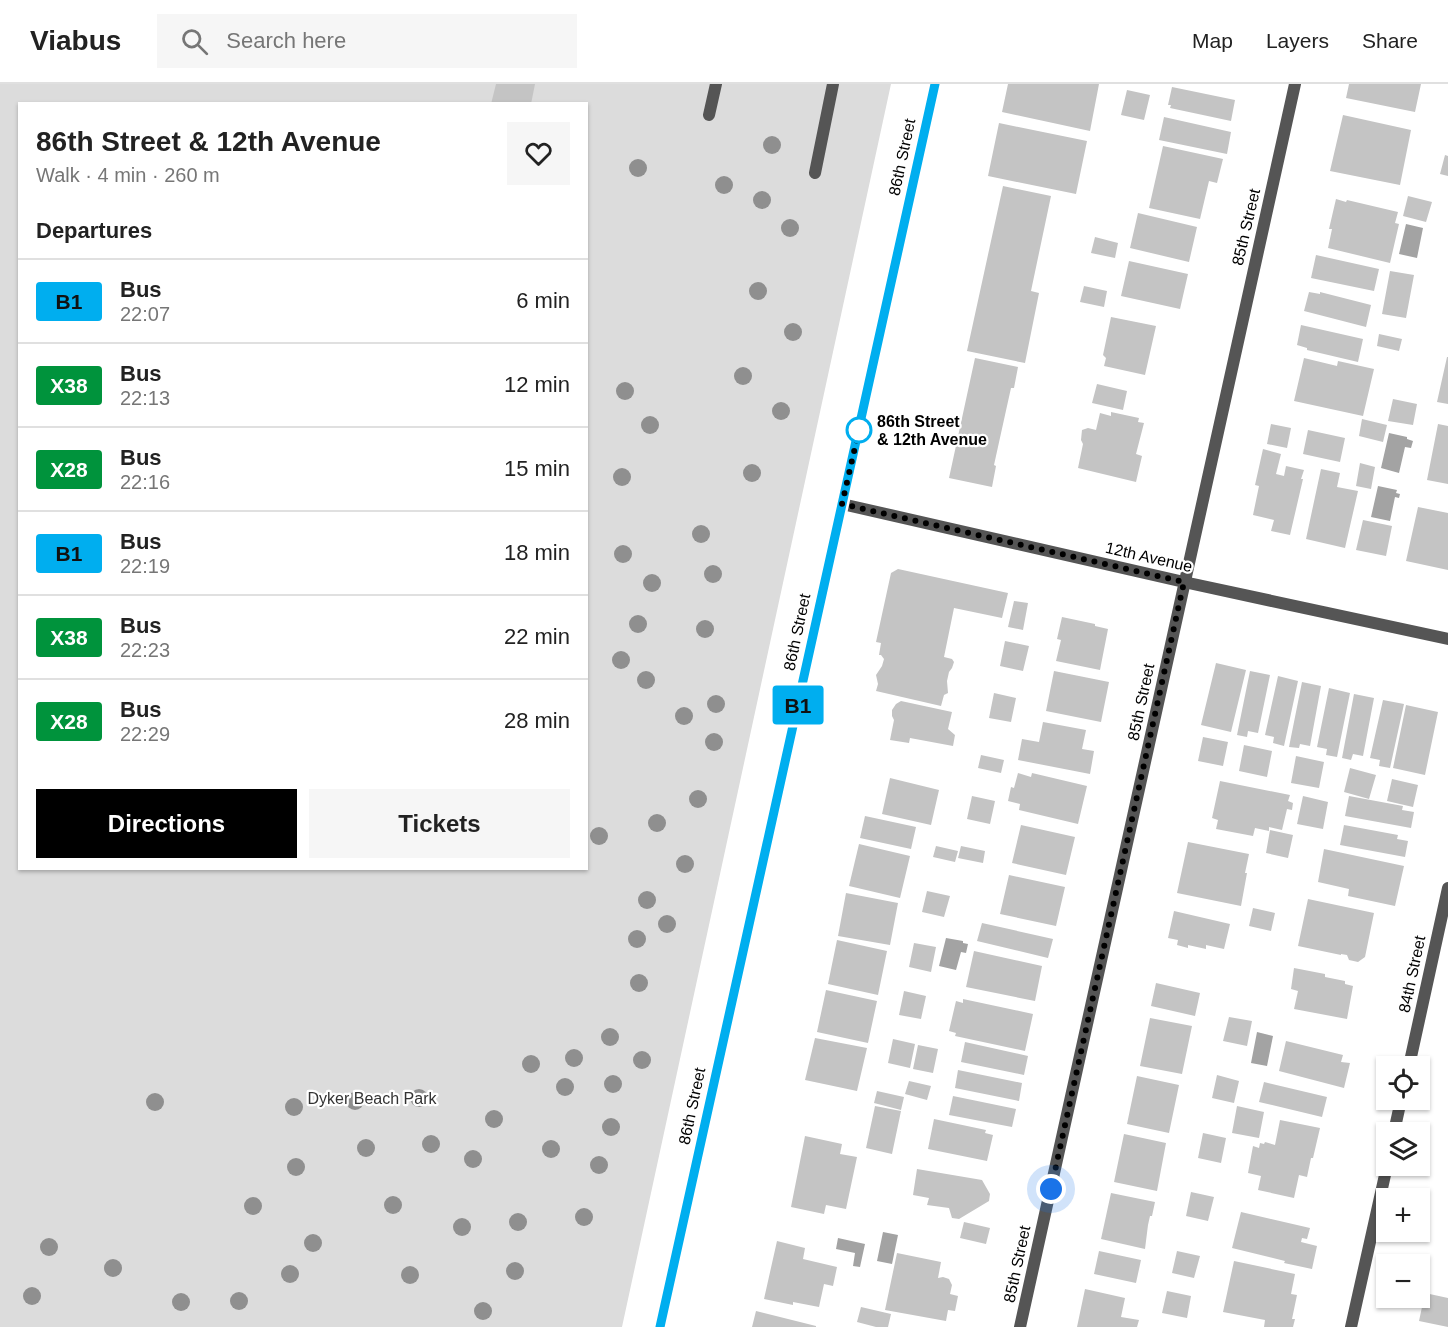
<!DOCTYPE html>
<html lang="en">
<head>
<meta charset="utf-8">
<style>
  body { margin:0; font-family:Arial,sans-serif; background:#f6f6f6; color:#222; height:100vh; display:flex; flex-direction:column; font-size:22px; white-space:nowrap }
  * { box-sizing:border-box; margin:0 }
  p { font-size:20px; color:#767676 }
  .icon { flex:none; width:33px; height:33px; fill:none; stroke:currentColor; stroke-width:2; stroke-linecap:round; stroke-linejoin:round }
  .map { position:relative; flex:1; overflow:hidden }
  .sheet { position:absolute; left:18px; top:18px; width:570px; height:768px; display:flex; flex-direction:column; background:#fff; border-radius:0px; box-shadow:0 2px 4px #0004 }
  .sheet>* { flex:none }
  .badge { padding:0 12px; border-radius:4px; font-size:21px; line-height:39px }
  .fabs { position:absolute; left:1376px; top:972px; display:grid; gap:12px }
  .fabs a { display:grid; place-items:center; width:54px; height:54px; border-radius:0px; background:#fff; box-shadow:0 2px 4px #0004; font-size:30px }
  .you { position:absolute; width:30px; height:30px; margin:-15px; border:4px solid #fff; border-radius:50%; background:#1a73e8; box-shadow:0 0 0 9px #1a73e833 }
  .map>.badge { position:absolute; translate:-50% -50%; box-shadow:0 0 0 3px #fff }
  h2 { padding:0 18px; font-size:22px; line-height:54px }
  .round { display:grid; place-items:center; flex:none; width:63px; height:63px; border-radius:0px; background:#f6f6f6 }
  .head { display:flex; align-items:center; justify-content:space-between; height:102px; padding:0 18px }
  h1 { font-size:28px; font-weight:700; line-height:45px }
  .primary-button { display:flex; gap:12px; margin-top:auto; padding:12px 18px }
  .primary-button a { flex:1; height:69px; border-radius:0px; background:#000; color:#fff; font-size:24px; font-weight:700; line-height:69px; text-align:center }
  .primary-button a+a { background:#f6f6f6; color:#222 }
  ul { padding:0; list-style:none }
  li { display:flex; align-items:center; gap:18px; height:84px; padding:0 18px; border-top:2px solid #e0e0e0 }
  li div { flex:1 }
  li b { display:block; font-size:22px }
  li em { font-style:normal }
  li .badge { min-width:66px; font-weight:700; text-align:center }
  header { display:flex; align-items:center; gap:36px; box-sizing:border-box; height:84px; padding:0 30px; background:#fff; border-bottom:2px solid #e0e0e0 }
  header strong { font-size:28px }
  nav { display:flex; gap:33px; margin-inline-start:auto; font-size:21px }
  .search { width:420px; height:54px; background:#f6f6f6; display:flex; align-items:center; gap:15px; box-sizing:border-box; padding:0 21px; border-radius:0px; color:#767676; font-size:22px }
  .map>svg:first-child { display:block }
  .green { fill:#dcdcdc; fill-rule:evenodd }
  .water { fill:#a3a3a3 }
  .building { fill:#c4c4c4 }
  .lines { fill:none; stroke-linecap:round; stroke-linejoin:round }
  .service { stroke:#555; stroke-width:12 }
  .minor { stroke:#555; stroke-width:12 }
  .secondary { stroke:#222; stroke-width:12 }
  .tree { fill:#8f8f8f }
  .line-casing { stroke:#fff; stroke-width:14 }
  .line { stroke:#00aeef; stroke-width:9 }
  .walk { stroke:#000; stroke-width:6; stroke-dasharray:0 10.8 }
  .stop-dot { fill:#fff; stroke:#00aeef; stroke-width:3 }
  .labels { text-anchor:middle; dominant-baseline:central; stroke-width:4.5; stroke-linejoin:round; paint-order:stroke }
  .street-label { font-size:16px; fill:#000; stroke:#fff }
  .stop-label { font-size:16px; font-weight:bold; fill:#000; stroke:#fff; text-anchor:start }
  .park-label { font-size:16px; fill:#333; stroke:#fff }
</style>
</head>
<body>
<header>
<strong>Viabus</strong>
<div class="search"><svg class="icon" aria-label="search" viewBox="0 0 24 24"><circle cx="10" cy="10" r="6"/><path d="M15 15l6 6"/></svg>Search here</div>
<nav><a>Map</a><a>Layers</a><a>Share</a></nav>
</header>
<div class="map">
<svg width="1448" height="1243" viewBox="0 0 1448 1243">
  <rect width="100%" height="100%" fill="#fff"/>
  <!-- green -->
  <path class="green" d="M0 0H891L622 1243H0ZM20 20H586V784H20Z"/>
  <!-- water -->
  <path class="water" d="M1406 140 1423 144 1417 174 1399 170Z
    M1389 349 1407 353V355L1413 357 1411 364 1405 363 1399 389 1381 384Z
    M1378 402 1397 406 1396 409 1400 410 1399 414 1395 413 1390 437 1371 433Z
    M946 854 963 857V859L968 860 966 869 961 868 956 886 939 882Z
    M1257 948 1273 952 1267 982 1251 979Z
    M883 1148 898 1151 892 1180 877 1177Z
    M838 1154 865 1160 860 1183 853 1182 855 1169 836 1165Z"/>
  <!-- building -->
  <path class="building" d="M496 0H535L531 20H491Z
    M1008 0H1099L1090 47 1002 28Z
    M1349 0H1421L1415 28 1346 14Z
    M1172 3 1235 16 1231 37 1170 24 1171 21H1168Z
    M1127 6 1150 11 1144 36 1121 31Z
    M1343 31 1411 46 1400 101 1330 87Z
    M1164 33 1231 48 1227 70 1159 56Z
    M999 39 1087 57 1076 110 988 92Z
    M1163 62 1223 75 1217 99 1209 97 1200 135 1149 124Z
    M1445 71 1448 72V92L1440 90Z
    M1003 102 1051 112 1031 207 1039 209 1025 279 967 267Z
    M1408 112 1432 118 1426 138 1403 132Z
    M1336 115 1346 118 1347 116 1398 128 1395 139 1399 140 1390 179 1328 164 1332 145H1329Z
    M1138 129 1197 143 1189 178 1130 164Z
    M1095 153 1118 159 1115 174 1091 169Z
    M1316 171 1379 185 1374 207 1311 194Z
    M1129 177 1188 190 1180 225 1121 212Z
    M1390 187 1414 191 1406 234 1382 230Z
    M1084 202 1107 207 1104 223 1080 218Z
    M1309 208 1320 210V208L1371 221 1366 243 1304 227Z
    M1111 233 1156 242 1145 291 1104 282 1106 274 1103 271Z
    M1301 241 1363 255 1358 278 1307 266V264L1297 261Z
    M1379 250 1402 255 1399 267 1377 262Z
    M1447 273H1448V320L1437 318Z
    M975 274 1018 283 1014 304H1011L1007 322 994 381 996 382 992 403 949 394Z
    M1304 274 1337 282 1338 277 1374 285 1363 332 1294 317Z
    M1097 300 1127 307 1123 326 1092 319Z
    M1393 315 1417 320 1413 341 1388 337Z
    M1111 328 1139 334 1138 338 1144 339 1136 370 1142 372 1136 398 1078 384 1083 360 1081 356 1082 346 1088 344 1096 346 1100 329 1111 332Z
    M1362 335 1387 341 1383 358 1359 352Z
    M1271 340 1291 344 1287 364 1267 360Z
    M1438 340 1448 342V400L1427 396Z
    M1308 346 1345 354 1340 378 1303 370Z
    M1263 365 1281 370 1276 390 1284 392 1286 382 1304 386 1301 395H1303L1290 451 1271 447 1274 436 1253 431 1259 402 1255 401Z
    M1360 379 1375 383 1371 405 1356 402Z
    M1321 385 1340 389 1337 403 1358 407 1345 464 1306 455Z
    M1418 423 1448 429V486L1406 477Z
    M1363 436 1392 442 1386 472 1356 466Z
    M898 485 1008 509 1002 534 954 524 944 573 952 575 954 578 952 584 949 588 947 597 948 609 944 611 941 622 876 607 878 600 876 591 882 582 884 575 881 571H879L881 559 876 558 891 489Z
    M1014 517 1028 519 1023 546 1008 543Z
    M1062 533 1095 540V542L1108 545 1100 586 1056 577 1061 556 1057 555Z
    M1005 557 1029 562 1023 587 1000 582Z
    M1216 579 1246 586 1231 648 1201 641Z
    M1054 587 1109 598 1101 638 1046 627Z
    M1250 587 1270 591 1258 649 1248 647 1247 653 1237 651Z
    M1278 592 1298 597 1284 662 1273 659 1274 653 1265 651Z
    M1302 598 1321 602 1310 662 1300 660 1299 664 1289 663Z
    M1329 604 1350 609 1337 673 1326 671 1327 665 1317 663Z
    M994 609 1016 614 1011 638 989 634Z
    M1354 610 1374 614 1363 672 1353 670 1351 676 1342 674Z
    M1383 616 1404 620 1390 684 1379 682 1380 676 1370 674Z
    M901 617 952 628 948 645 955 651 953 662 910 654 909 659 890 656 894 636 892 632V626L896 620Z
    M1406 621 1438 628 1425 691 1393 684Z
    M1043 638 1086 646 1082 665 1094 667 1090 690 1018 676 1022 655 1039 658Z
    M1203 653 1228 658 1223 682 1198 677Z
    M1244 661 1272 667 1267 693 1239 687Z
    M981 671 1004 676 1001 689 978 684Z
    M1296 672 1324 678 1319 704 1291 699Z
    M1350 684 1376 691 1369 715 1344 708Z
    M1018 689 1031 693 1032 689 1087 702 1078 740 1019 726 1020 720 1008 717 1011 703 1014 704Z
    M890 694 939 706 931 741 882 730Z
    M1392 695 1418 701 1413 723 1387 717Z
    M1220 697 1290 711 1288 717 1293 719 1292 726 1287 725 1282 746 1269 743V747L1255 744 1253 752 1216 745 1218 736 1212 734Z
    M972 712 995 717 990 740 967 735Z
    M1303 712 1328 718 1323 745 1297 740Z
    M1349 712 1403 722 1402 726 1414 728 1411 744 1345 732Z
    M865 732 916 743 911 765 860 754Z
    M1021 741 1075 753 1066 791 1012 779Z
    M1344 741 1398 751 1397 755 1408 757 1405 773 1340 761Z
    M1270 746 1293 751 1288 774 1266 769Z
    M1188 758 1249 770 1245 789H1247L1241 822 1177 809Z
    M859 760 910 772 900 814 849 802Z
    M936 762 958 767 955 778 933 773Z
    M961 762 985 767 983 779 958 774Z
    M1324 765 1404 782 1395 822 1348 812 1349 805 1318 798Z
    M1009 791 1065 803 1056 842 1000 830Z
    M927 807 950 812 944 833 922 828Z
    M846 809 898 819 890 861 838 852Z
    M1308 815 1374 829 1365 873 1358 878 1349 876 1347 871 1341 870V871L1298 862Z
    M1253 824 1275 829 1271 847 1249 842Z
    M1174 827 1230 840 1224 865 1206 861V865L1188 861V864L1177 861 1178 856 1168 854Z
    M982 839 1053 855 1048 874 977 857Z
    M837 856 887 867 878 911 828 900Z
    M914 859 936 863 931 888 909 883Z
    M974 867 1042 882 1035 917 966 903Z
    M1294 884 1325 890V893L1345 897V900L1353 902 1347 935 1294 925 1298 907 1291 905Z
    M1156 899 1200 909 1195 932 1151 922Z
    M826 906 877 917 868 959 817 948Z
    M904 907 926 912 921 935 899 931Z
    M963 915 1033 930 1025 967 955 952 956 949 949 947 956 917 963 919Z
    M1229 933 1252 937 1247 962 1223 957Z
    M1150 934 1192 942 1182 990 1140 982Z
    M815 954 867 964 857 1007 805 996Z
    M893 955 915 960 910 984 888 979Z
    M1286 957 1343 971 1341 978 1350 979 1344 1004 1279 987Z
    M965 958 1028 972 1024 991 961 978Z
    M918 961 938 965 933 989 913 985Z
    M958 986 1022 999 1019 1017 955 1004Z
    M1217 991 1239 997 1234 1019 1212 1014Z
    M1137 992 1179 1001 1169 1049 1127 1040Z
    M909 997 931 1002 927 1016 905 1010Z
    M1264 998 1327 1013 1322 1033 1259 1018Z
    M877 1007 904 1013 901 1026 874 1019Z
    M953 1012 1016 1025 1012 1043 949 1031Z
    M875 1022 901 1027 892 1070 866 1064Z
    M1237 1022 1264 1028 1259 1054 1232 1049Z
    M934 1035 986 1046 985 1049 993 1051 987 1077 928 1065Z
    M1280 1036 1320 1044 1313 1074H1311L1307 1093 1299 1091 1294 1114 1258 1106 1261 1092 1248 1089 1253 1062 1259 1064 1260 1059 1264 1060 1265 1058 1275 1061Z
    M1203 1049 1226 1054 1221 1079 1198 1074Z
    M1124 1050 1166 1059 1157 1107 1114 1098Z
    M805 1052 842 1060 840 1070 857 1073 846 1125 826 1121 824 1130 791 1123Z
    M917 1085 982 1096 990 1110 989 1117 959 1135 952 1134 949 1124 927 1121 929 1114 913 1111Z
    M1191 1108 1214 1113 1208 1137 1186 1132Z
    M1111 1109 1155 1118 1152 1132H1150L1148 1141 1145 1165 1101 1155Z
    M1241 1128 1310 1144 1307 1155 1302 1154 1301 1158 1317 1162 1312 1185 1284 1179 1285 1177 1232 1164Z
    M964 1138 990 1144 986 1160 960 1154Z
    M777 1157 805 1164 803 1175 837 1183 833 1202 824 1200 819 1223 793 1218V1221L764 1215Z
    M1099 1167 1141 1176 1136 1199 1094 1190Z
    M1177 1167 1200 1172 1194 1194 1172 1189Z
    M897 1169 941 1178 938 1194 943 1193 949 1195 952 1201 950 1210 958 1212 955 1227 948 1226 946 1237 885 1226Z
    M1234 1177 1295 1190 1291 1210 1297 1211 1292 1235H1295L1293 1243H1264L1265 1236 1223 1228Z
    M1085 1205 1125 1214 1121 1233 1139 1236 1137 1243H1077Z
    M1167 1207 1191 1212 1187 1234 1162 1229Z
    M1425 1209 1448 1214V1243L1419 1237Z
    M861 1223 891 1230 888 1243H876L857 1238Z
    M756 1227 816 1242V1243H752Z"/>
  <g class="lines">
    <!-- service -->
    <path class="service" d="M709 31 716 0
      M815 89 833 0"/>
    <!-- minor -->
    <path class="minor" d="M842 420 1184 498 1448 555
      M1409 982 1448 804
      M1394 1048 1401 1016
      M1020 1243 1295 0
      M1351 1243 1387 1082"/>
    <!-- secondary -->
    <path class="secondary" d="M660 1243 935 0"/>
  </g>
  <!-- trees -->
  <g class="tree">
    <circle cx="772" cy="61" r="9"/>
    <circle cx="638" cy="84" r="9"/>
    <circle cx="724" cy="101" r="9"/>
    <circle cx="762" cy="116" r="9"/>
    <circle cx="790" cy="144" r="9"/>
    <circle cx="758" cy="207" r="9"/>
    <circle cx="793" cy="248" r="9"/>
    <circle cx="743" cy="292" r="9"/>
    <circle cx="625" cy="307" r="9"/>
    <circle cx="781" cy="327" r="9"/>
    <circle cx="650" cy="341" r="9"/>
    <circle cx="752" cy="389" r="9"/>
    <circle cx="622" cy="393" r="9"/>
    <circle cx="701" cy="450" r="9"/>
    <circle cx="623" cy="470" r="9"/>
    <circle cx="713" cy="490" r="9"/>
    <circle cx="652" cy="499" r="9"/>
    <circle cx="638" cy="540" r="9"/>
    <circle cx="705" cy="545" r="9"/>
    <circle cx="621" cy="576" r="9"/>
    <circle cx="646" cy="596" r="9"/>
    <circle cx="716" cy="620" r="9"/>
    <circle cx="684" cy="632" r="9"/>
    <circle cx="714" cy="658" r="9"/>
    <circle cx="698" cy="715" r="9"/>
    <circle cx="657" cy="739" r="9"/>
    <circle cx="599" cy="752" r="9"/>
    <circle cx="685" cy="780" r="9"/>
    <circle cx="647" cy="816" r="9"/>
    <circle cx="667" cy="840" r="9"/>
    <circle cx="637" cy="855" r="9"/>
    <circle cx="639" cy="899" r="9"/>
    <circle cx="610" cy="953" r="9"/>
    <circle cx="574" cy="974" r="9"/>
    <circle cx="642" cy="976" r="9"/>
    <circle cx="531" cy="980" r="9"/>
    <circle cx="613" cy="1000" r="9"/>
    <circle cx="565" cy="1003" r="9"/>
    <circle cx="419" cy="1014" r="9"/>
    <circle cx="355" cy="1017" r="9"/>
    <circle cx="155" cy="1018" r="9"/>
    <circle cx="294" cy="1023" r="9"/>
    <circle cx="494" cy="1035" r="9"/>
    <circle cx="611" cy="1043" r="9"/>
    <circle cx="431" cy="1060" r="9"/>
    <circle cx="366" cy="1064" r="9"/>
    <circle cx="551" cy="1065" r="9"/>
    <circle cx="473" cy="1075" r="9"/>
    <circle cx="599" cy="1081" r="9"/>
    <circle cx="296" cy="1083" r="9"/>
    <circle cx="393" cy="1121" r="9"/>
    <circle cx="253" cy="1122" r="9"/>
    <circle cx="584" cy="1133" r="9"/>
    <circle cx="518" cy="1138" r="9"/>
    <circle cx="462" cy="1143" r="9"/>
    <circle cx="313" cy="1159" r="9"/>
    <circle cx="49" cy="1163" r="9"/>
    <circle cx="113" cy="1184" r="9"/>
    <circle cx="515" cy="1187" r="9"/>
    <circle cx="290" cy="1190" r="9"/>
    <circle cx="410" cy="1191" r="9"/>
    <circle cx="32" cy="1212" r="9"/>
    <circle cx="239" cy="1217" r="9"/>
    <circle cx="181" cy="1218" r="9"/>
    <circle cx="483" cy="1227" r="9"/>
  </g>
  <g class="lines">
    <!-- line casing -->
    <g class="line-casing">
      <path id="line" d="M660 1243 935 0"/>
    </g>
    <!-- line -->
    <use href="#line" class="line"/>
    <!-- walk -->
    <path class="walk" d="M859 346 842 420 1184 498 1051 1105"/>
  </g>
  <!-- markers -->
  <circle class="stop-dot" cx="859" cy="346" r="12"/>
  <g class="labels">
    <!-- street labels -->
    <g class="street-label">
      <text transform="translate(902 73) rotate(-78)">86th Street</text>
      <text transform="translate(1246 143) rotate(-77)">85th Street</text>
      <text transform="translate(1149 473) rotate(13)">12th Avenue</text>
      <text transform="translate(797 548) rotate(-78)">86th Street</text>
      <text transform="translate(1141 618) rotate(-78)">85th Street</text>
      <text transform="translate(1412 890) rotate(-78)">84th Street</text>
      <text transform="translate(692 1022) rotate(-78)">86th Street</text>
      <text transform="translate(1017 1180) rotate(-78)">85th Street</text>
    </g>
    <!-- stop labels -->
    <g class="stop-label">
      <text x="877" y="337">86th Street<tspan x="877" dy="18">&amp; 12th Avenue</tspan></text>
    </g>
    <!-- park labels -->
    <g class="park-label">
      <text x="372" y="1014">Dyker Beach Park</text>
    </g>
  </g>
</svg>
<div class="fabs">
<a><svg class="icon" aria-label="locate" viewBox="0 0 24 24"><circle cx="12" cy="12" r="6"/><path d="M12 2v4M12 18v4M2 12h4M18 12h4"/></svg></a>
<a><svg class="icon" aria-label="layers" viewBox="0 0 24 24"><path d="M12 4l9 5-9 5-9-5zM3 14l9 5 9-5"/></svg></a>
<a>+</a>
<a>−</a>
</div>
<div class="you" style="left:1051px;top:1105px"></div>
<b class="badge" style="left:798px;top:621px;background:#00aeef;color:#111">B1</b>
<section class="sheet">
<div class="head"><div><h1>86th Street &amp; 12th Avenue</h1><p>Walk · 4 min · 260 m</p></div><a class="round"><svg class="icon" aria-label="heart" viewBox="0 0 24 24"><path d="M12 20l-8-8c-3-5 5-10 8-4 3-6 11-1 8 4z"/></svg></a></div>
<h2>Departures</h2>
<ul>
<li><span class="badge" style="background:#00aeef;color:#111">B1</span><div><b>Bus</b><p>22:07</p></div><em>6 min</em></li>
<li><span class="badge" style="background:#00933c;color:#fff">X38</span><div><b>Bus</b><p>22:13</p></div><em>12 min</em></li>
<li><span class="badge" style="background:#00933c;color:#fff">X28</span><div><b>Bus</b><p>22:16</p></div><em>15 min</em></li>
<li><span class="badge" style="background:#00aeef;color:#111">B1</span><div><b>Bus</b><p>22:19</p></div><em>18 min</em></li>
<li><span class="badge" style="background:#00933c;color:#fff">X38</span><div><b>Bus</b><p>22:23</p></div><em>22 min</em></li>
<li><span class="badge" style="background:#00933c;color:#fff">X28</span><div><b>Bus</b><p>22:29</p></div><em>28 min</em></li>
</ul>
<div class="primary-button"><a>Directions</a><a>Tickets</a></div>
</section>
</div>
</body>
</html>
